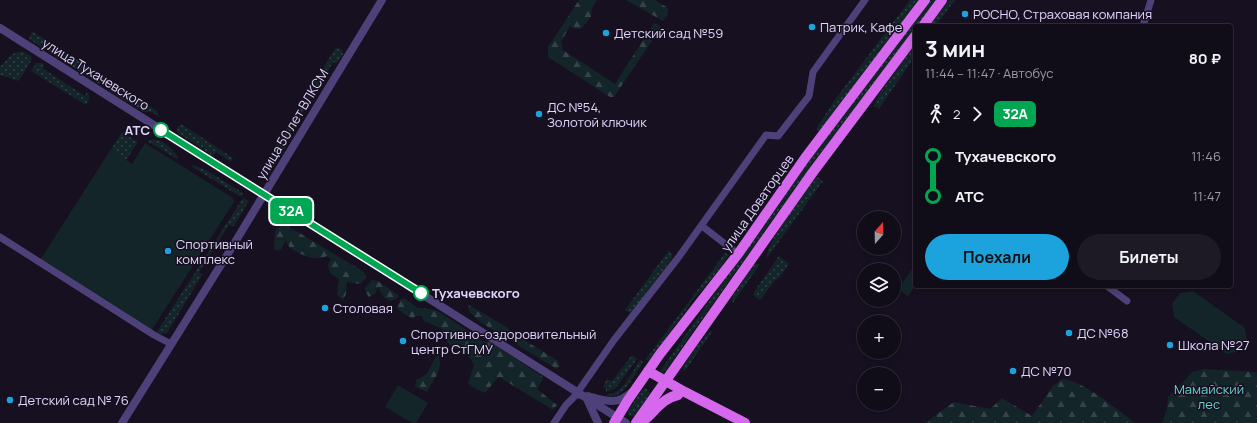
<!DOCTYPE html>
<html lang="ru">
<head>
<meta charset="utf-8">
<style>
  body { margin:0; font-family:Manrope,sans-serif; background:#1e1a25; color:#f1f3f6; height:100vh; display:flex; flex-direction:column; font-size:15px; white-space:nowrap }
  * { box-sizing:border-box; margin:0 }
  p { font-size:13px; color:#9c9ba2 }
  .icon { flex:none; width:22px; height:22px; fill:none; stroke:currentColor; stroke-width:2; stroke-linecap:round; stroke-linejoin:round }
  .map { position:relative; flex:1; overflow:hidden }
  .details { position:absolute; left:913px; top:24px; width:320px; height:264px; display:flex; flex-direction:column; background:#100c18; border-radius:4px; box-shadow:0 2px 6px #0003,0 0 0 1px #302c37 }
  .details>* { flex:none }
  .badge { padding:0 8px; border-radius:6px; font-size:14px; line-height:26px }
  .needle { width:26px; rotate:20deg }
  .fabs { position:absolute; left:857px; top:211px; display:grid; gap:8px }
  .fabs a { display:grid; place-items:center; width:44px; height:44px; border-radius:50%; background:#100c18; box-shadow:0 2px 6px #0003,0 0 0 1px #302c37; font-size:20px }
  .map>.badge { position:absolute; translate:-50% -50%; box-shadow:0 0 0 2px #fff }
  .legs { display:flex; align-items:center; gap:6px; height:44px; padding:0 12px; font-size:13px }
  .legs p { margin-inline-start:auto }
  .summary { display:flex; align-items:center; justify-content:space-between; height:68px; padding:0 12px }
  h1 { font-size:22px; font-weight:700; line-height:30px }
  .cta { display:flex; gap:8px; margin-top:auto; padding:8px 12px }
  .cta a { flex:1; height:46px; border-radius:24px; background:#1ca3dd; color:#111; font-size:16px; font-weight:700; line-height:46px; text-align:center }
  .cta a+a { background:#1e1a25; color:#f1f3f6 }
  ul { padding:0 12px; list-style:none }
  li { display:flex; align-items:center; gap:14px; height:40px; font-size:15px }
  li i { display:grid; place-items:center; width:6px; height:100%; margin:0 5px; background:currentColor }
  li i::after { content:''; width:10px; height:10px; margin:-5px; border:3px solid; border-radius:50%; background:#100c18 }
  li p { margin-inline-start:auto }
  li:first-child i { background:linear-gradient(#0000 50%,currentColor 0) }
  li:last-child i { background:linear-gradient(currentColor 50%,#0000 0) }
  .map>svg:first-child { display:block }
  .green { fill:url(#green-dots) }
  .forest { fill:url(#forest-firs) }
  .pitch { fill:#142529 }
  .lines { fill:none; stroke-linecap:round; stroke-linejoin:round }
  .minor { stroke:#4e4079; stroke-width:7 }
  .tertiary { stroke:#4e4079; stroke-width:8 }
  .primary { stroke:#d568ec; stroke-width:10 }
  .line-1-casing { stroke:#fff; stroke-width:9 }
  .line-1 { stroke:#00a651; stroke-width:6 }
  .poi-dot { fill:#1ca3dd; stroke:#161020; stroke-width:1.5 }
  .stop-1-dot { fill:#fff; stroke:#00a651; stroke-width:2 }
  .labels { text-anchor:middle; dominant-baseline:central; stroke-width:3; stroke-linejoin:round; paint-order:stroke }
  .poi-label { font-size:13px; fill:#e0d4fa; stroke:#161020; text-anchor:start }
  .street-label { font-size:13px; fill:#e0d4fa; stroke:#161020 }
  .stop-label { font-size:13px; font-weight:bold; fill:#e0d4fa; stroke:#161020; text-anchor:end }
  .park-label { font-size:13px; fill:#69d0cb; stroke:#161020 }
</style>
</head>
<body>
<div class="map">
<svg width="1257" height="423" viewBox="0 0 1257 423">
  <defs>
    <pattern id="green-dots" width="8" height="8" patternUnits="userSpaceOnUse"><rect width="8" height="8" fill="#142529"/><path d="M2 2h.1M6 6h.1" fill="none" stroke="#364449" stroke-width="1.8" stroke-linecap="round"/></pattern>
    <pattern id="forest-firs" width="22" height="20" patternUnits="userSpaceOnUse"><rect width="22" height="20" fill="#142529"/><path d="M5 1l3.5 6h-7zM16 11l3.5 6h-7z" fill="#364449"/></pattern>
  </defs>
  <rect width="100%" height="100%" fill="#161020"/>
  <!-- green -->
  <path class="green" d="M910 0H919L819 131 816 129 834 101Z
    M931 0H936L917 26H915V28L809 168 663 374 660 371 805 166Z
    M949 0H955L936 26H929Z
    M32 31 108 79 104 84H99L29 39Z
    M915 45V56L879 109 874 106 879 94Z
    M336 47 342 50 343 54 337 63 333 62 285 142 287 145 269 174 262 170V169Z
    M22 51 31 56 32 59 19 81 0 75V67L12 54Z
    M36 63H42L44 64 42 68 85 96 87 92C91 97 89 100 86 105L31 71Z
    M112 82 157 111 159 117 152 112H143L110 91 109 87Z
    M181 124 233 158 231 162 216 152 213 156 178 133 177 128Z
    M122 132 138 142 126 160 72 212Z
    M153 139C164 140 172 149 178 157L177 159 147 141Z
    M193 165 206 170 243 193 241 197 192 167Z
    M817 177 823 181 767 258C764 245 807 189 817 177Z
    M243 198 249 201 247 204 234 226 229 225 199 272 202 275 167 333 163 334 156 333Z
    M669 250 673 256 668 264 633 311 630 313 625 310Z
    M725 253 729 255 727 258 710 281 694 299 649 361 646 359Z
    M779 256 789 264 779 278 776 279 760 300 754 296V292Z
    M756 264H760L733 303 732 301V297L754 265Z
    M711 331 712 332 685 371 682 368 698 345Z
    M632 355 637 359 616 388 606 392V389L603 387 607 379 612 381Z
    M640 360 643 362C635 375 623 399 606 397L607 395C623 393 632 372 640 360Z
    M645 388 648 390 650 393 635 416H630L628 414V411L642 390Z"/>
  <!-- forest -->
  <path class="forest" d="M579 0H597L592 8 591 17 581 29H575L570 26 561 42 563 50 615 84 654 23 660 26V29L614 97H610L548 57V47Z
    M626 0H655L668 8V14L663 21Z
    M283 223 364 272 366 278 360 284 347 282 346 294 343 300 337 295 339 279 330 273 328 265 331 259 327 256C313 262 301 255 289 247L286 240 281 250H274L275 231Z
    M372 280 378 281 399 296 396 299 390 301 384 298 378 287 375 294 369 297 366 293 365 288Z
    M404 298 418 308H425L438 311 483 341 492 343 542 376 543 379 537 389 557 405 553 410 499 377C493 382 490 388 485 393L472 387 468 383 474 365 464 349C451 352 445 341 442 329L424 321 422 316H415L414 319 404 314 397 308 400 300Z
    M469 305 508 328 512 333 507 338C496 331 474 321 468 309Z
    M516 337 521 338 558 361 560 366 557 369 517 345Z
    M439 356C443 370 433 380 427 392L415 387 416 380 427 374 435 358Z
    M1204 369 1257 372V423H1162L1167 408 1168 397 1182 383 1192 372Z
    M1062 379C1081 379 1119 411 1135 423H925L954 402 990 409 1002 398 1032 416 1053 386Z"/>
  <!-- pitch -->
  <path class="pitch" d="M145 143 233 198 234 202 151 331 40 260 111 149 132 164Z
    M915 265V286L908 296 898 289Z
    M1193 291 1245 328 1247 341 1240 351 1227 354 1174 317 1172 304 1180 293Z
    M398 385 428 403 416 423H412L385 407Z"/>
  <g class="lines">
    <!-- minor -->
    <path class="minor" d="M1143 26 1151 0
      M702 226 738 254
      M0 237 154 335 171 344
      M1107 286 1127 301
      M577 393 614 340 678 258 766 135 778 136 809 96 813 72 865 0
      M554 423 566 405 576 395H581"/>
    <!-- tertiary -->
    <path class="tertiary" d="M0 28 626 423
      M588 396C606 401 616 406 632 392
      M587 399 598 423
      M122 423 229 252 382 0"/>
    <!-- primary -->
    <path class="primary" d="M923 26 942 0
      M648 371 685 392 745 423
      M642 422C654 413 662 398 678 395
      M614 423 628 400 660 354 738 254 805 158 925 0
      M636 423 813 172 915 36"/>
  </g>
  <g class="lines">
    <!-- line-1 casing -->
    <g class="line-1-casing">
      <path id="line-1" d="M161 130 421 293"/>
    </g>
    <!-- line-1 -->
    <use href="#line-1" class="line-1"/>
  </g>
  <!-- markers -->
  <g class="poi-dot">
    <circle cx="965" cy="14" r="4"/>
    <circle cx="812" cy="27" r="4"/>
    <circle cx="606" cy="33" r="4"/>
    <circle cx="539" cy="114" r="4"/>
    <circle cx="168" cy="251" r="4"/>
    <circle cx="325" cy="308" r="4"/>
    <circle cx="1069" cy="333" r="4"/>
    <circle cx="403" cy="341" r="4"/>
    <circle cx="1170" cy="345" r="4"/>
    <circle cx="1013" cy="371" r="4"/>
    <circle cx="10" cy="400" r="4"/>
  </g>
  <g class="stop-1-dot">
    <circle cx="161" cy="130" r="7"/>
    <circle cx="421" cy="293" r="7"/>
  </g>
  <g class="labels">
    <!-- poi labels -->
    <g class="poi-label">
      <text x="973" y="14">РОСНО, Страховая компания</text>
      <text x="820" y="27">Патрик, Кафе</text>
      <text x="614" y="33">Детский сад №59</text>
      <text x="547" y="107">ДС №54,<tspan x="547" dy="15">Золотой ключик</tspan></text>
      <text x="176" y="244">Спортивный<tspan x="176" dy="15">комплекс</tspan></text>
      <text x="333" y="308">Столовая</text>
      <text x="1077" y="333">ДС №68</text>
      <text x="411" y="334">Спортивно-оздоровительный<tspan x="411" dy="15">центр СтГМУ</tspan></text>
      <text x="1178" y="345">Школа №27</text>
      <text x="1021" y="371">ДС №70</text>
      <text x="18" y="400">Детский сад № 76</text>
    </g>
    <!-- street labels -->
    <g class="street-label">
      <text transform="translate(96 74) rotate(32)">улица Тухачевского</text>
      <text transform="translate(292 124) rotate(-59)">улица 50 лет ВЛКСМ</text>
      <text transform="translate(757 203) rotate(-55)">улица Доваторцев</text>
    </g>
    <!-- stop labels -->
    <g class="stop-label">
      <text x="150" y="130">АТС</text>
      <text x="432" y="293" text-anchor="start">Тухачевского</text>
    </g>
    <!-- park labels -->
    <g class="park-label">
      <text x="1209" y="389">Мамайский<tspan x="1209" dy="15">лес</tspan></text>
    </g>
  </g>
</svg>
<div class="fabs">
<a><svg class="needle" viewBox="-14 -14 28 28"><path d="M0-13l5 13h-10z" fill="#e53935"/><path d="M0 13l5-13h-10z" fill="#9c9ba2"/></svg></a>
<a><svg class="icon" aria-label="layers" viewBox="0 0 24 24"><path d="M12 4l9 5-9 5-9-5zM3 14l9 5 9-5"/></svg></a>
<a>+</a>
<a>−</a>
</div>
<b class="badge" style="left:291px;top:211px;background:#00a651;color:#fff">32A</b>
<section class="details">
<div class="summary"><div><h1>3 мин</h1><p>11:44 – 11:47 · Автобус</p></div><b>80 ₽</b></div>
<div class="legs"><svg class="icon" aria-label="walk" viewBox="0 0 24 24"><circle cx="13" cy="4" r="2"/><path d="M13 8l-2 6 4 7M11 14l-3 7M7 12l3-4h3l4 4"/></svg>2<svg class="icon" aria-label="forward" viewBox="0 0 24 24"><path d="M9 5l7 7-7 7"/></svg><b class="badge" style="background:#00a651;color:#fff">32A</b></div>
<ul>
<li><i style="color:#00a651"></i><b>Тухачевского</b><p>11:46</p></li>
<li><i style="color:#00a651"></i><b>АТС</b><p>11:47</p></li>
</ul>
<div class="cta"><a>Поехали</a><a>Билеты</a></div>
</section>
</div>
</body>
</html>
